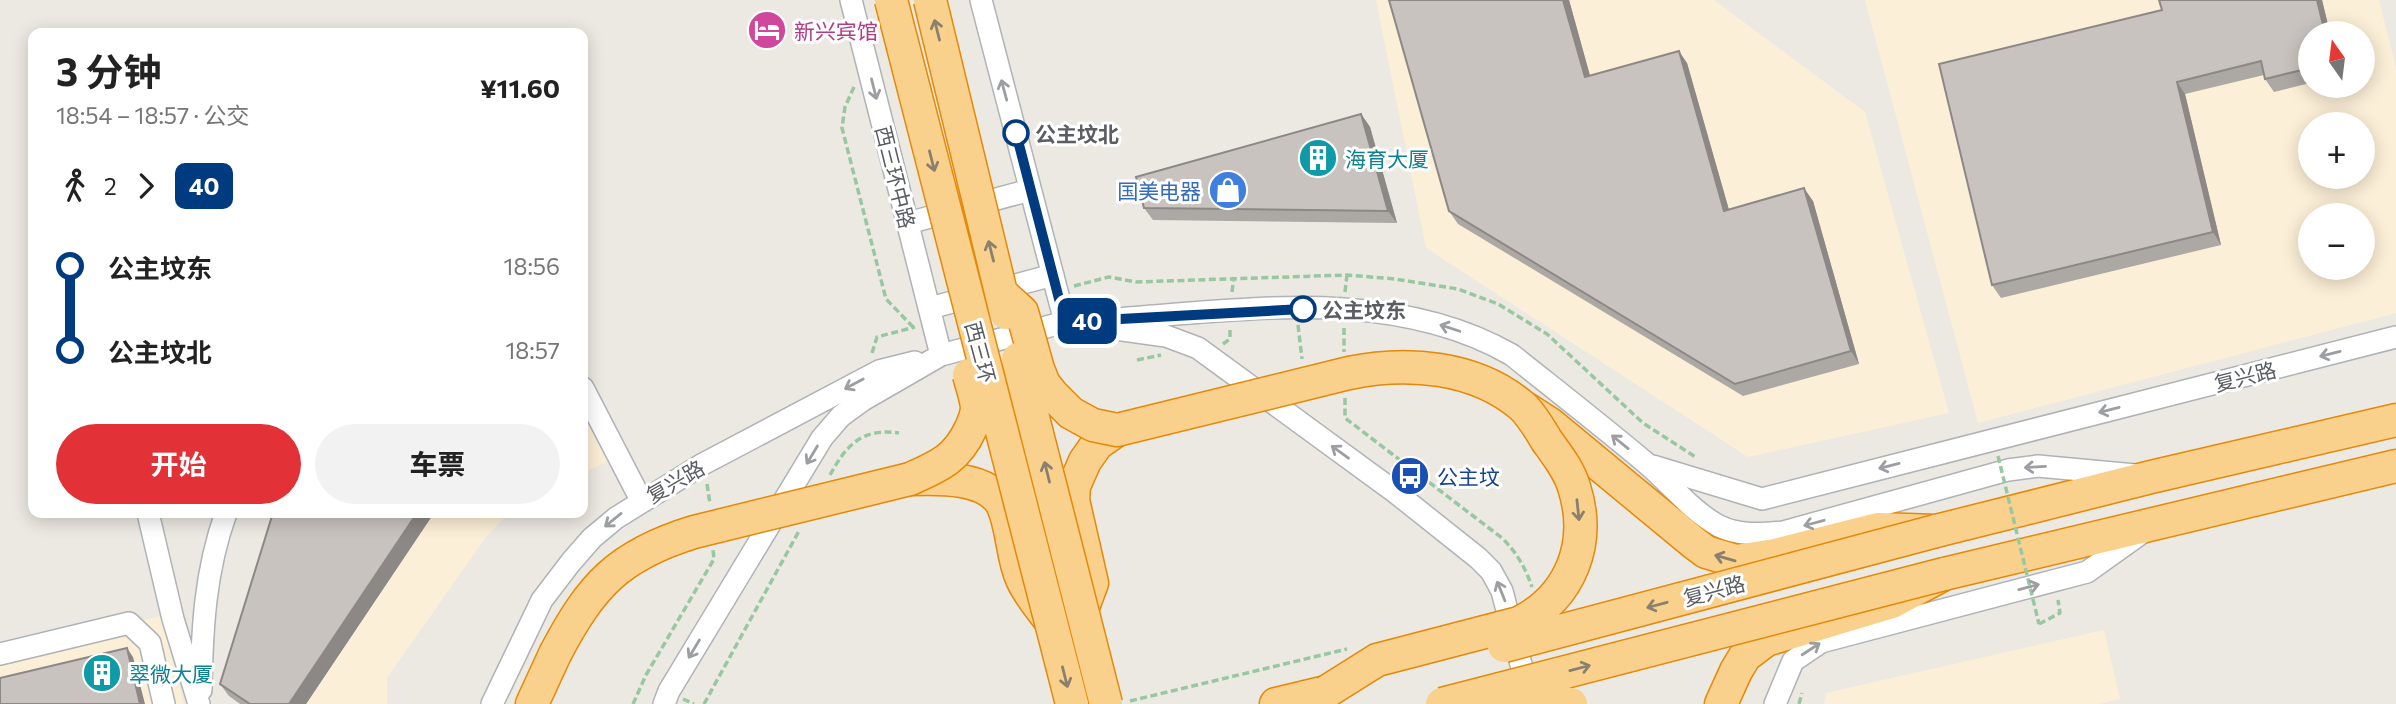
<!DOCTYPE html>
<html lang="zh">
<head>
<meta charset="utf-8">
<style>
  body { margin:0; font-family:Commissioner,"Noto Sans SC",sans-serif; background:#f2f2f2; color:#222; height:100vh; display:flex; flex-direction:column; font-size:26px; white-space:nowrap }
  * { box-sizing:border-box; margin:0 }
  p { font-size:23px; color:#767676 }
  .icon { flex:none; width:38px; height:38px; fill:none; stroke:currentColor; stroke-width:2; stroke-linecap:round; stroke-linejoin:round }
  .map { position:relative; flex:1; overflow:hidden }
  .panel { position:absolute; left:28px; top:28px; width:560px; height:490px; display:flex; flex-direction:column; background:#fff; border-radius:14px; box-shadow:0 4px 18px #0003 }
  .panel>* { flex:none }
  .badge { padding:0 14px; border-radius:10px; font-size:24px; line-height:46px }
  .needle { width:46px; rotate:346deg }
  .buttons { position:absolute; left:2298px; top:21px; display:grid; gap:14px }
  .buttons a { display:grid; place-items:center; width:77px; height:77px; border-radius:50%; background:#fff; box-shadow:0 4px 18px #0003; font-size:35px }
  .map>.badge { position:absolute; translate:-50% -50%; box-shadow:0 0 0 4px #fff }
  .legs { display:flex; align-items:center; gap:10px; height:77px; padding:0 28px; font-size:23px }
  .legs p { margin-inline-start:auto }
  .overview { display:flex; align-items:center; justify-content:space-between; height:119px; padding:0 28px }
  h1 { font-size:38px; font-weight:700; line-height:52px }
  .action { display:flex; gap:14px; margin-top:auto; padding:14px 28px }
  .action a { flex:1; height:80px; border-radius:42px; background:#e23238; color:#fff; font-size:28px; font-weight:700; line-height:80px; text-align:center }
  .action a+a { background:#f2f2f2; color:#222 }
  ul { padding:0 28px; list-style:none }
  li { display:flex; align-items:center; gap:24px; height:84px; font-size:26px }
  li i { display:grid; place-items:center; width:10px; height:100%; margin:0 9px; background:currentColor }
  li i::after { content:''; width:18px; height:18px; margin:-9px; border:5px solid; border-radius:50%; background:#fff }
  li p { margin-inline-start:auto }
  li:first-child i { background:linear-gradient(#0000 50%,currentColor 0) }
  li:last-child i { background:linear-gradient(currentColor 50%,#0000 0) }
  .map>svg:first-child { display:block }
  .commercial { fill:#fcefd7; fill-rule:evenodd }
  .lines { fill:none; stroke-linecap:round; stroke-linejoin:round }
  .minor-casing { stroke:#afb3b7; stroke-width:24 }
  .highway-casing { stroke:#e68808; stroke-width:35 }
  .path { stroke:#99c7a1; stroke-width:3.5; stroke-dasharray:7 3.5; stroke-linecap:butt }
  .minor { stroke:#fff; stroke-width:21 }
  .highway { stroke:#f9d18c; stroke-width:32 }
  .highway-bridge-casing { stroke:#e68808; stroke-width:35; stroke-linecap:butt }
  .path-bridge { stroke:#99c7a1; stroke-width:3.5; stroke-dasharray:7 3.5; stroke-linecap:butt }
  .highway-bridge { stroke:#f9d18c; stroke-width:32 }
  .wall { fill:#aca8a4 }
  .shaded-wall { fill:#8c8886 }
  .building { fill:#c8c3bf; stroke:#8c8886; stroke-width:2 }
  .oneway { stroke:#8a806f }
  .oneway2 { stroke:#9c9ea1 }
  .line-1-casing { stroke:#fff; stroke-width:16 }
  .line-1 { stroke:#003b80; stroke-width:10 }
  .stop-1-dot { fill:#fff; stroke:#003b80; stroke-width:3.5 }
  .labels { text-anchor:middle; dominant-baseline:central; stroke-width:6; stroke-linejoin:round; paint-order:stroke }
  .hotel-label { font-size:21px; fill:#b23c85; stroke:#fff; text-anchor:start }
  .stop-label { font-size:21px; font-weight:bold; fill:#5a5e62; stroke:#fff; text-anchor:start }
  .culture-label { font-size:21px; fill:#0d838f; stroke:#fff; text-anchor:start }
  .street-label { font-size:21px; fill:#5a5e62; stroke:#fff }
  .shop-label { font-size:21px; fill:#366cbe; stroke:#fff; text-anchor:end }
  .transit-label { font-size:21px; fill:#164399; stroke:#fff; text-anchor:start }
</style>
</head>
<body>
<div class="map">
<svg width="2396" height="704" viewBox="0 0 2396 704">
  <rect width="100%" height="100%" fill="#ece9e2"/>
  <!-- commercial -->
  <path class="commercial" d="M1376 0H1714L1865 112 1949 413 1748 457 1426 248Z
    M1865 0H2379L2396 68V313L1978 423ZM2310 33H2362V86H2310ZM2310 124H2362V177H2310ZM2310 215H2362V268H2310Z
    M583 391 617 456 583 474Z
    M292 513H513L504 518 486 537 387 678V704H238L231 682Z
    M161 616 184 704H0V655Z
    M2104 630 2120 699 2099 704H1824L1826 693Z"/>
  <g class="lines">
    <!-- minor casing -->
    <g class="minor-casing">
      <path id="minor" d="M851 0 941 355
        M981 0 1065 322
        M908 223 1030 190
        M930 308 1053 275
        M1113 319C1245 310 1392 286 1512 355 1557 391 1602 426 1646 463 1670 483 1691 511 1719 526 1739 536 1762 534 1783 532L2008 470 2038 466 2135 475
        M583 388 641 500
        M1653 466 1762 499 2396 337
        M148 513 173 619 199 704
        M0 654 129 623 150 643 164 704
        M201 690C202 629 205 571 226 513
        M492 704 542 600 571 562 592 538 616 518 703 464 879 371 915 362
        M664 704 669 691 822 438 841 416 863 400 941 355 1065 322 1166 336 1198 348 1395 492 1478 558 1491 571 1502 591 1529 695
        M1775 704 1793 661 1821 642 2087 572 2143 532"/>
    </g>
    <!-- highway casing -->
    <g class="highway-casing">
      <path id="highway" d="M1525 408 1550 424 1694 543 1706 552 1736 561 1775 555 1878 529 1936 531 2151 477 2396 420
        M910 479C937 478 989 476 1003 506 1013 529 1012 557 1022 579 1028 593 1040 607 1049 619
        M1082 610 1092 583 1073 500 1074 486 1085 461 1097 444 1117 430
        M532 704 555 654
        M1276 704 1326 692
        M1721 704 1736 671 1745 656 1766 640 1892 602 1944 574 2396 466"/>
    </g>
    <!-- path -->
    <path class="path" d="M854 87 845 107 842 128 886 299 915 329
      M1074 286 1109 277 1136 282 1347 275 1395 279 1458 289 1498 304 1547 334 1643 423 1697 458
      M1232 292 1234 277
      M1345 292 1347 275
      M1298 325 1302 359
      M1344 328V352
      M1223 344 1230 339V328
      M872 353 877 337 915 327
      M1137 360 1161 355
      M1345 398V418L1502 538C1517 553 1525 567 1532 587
      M830 475C847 444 862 428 899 433
      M707 484 710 504
      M2039 624 2060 613 2058 600
      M683 699 694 704
      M1130 701 1347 649
      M633 704 646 675 714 559 713 550
      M704 704 799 531
      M1799 704 1802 693"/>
    <!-- minor -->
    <use href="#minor" class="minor"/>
    <!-- highway -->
    <use href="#highway" class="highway"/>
    <!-- highway-bridge casing -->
    <g class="highway-bridge-casing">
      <path id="highway-bridge" d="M891 0 1072 704
        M930 0 1006 313
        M1001 293 1022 312 1038 369 1044 384 1052 394 1071 413 1093 425 1117 430 1349 373C1407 361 1475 366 1522 406 1532 415 1540 430 1547 441 1557 455 1569 470 1574 487 1592 543 1571 597 1519 623L1377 660 1326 692
        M1018 359 1106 704
        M1504 646 1936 531
        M555 654C591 585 619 555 694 532L910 479C939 466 957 459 971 428 974 421 977 415 977 407 976 397 972 386 969 375
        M1442 704 1944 574
        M1518 704 1543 701 1571 704"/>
    </g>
    <!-- path-bridge -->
    <path class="path-bridge" d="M1998 456 2039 624"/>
    <!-- highway-bridge -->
    <use href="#highway-bridge" class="highway-bridge"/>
  </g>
  <!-- wall -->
  <path class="wall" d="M1389 0H1569L1590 76 1687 63 1729 210 1813 201 1859 364 1743 396 1458 224 1449 211Z
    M2159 0H2322L2330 33H2310V83L2274 92 2265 79 2264 75 2185 94 2221 245 2001 298 1992 285 2162 10Z
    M1361 114 1370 127 1397 223 1153 220 1144 208Z
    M275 513H434L306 704H240L229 696 220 684Z"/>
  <!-- shaded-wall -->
  <path class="shaded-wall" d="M1563 0H1569L1594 90 1585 77Z
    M2317 0H2322L2330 33H2325Z
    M1679 51 1687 63 1733 224 1724 211Z
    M2177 82 2185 94 2221 245 2213 232Z
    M1361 114 1370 127 1397 223 1388 211Z
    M1804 188 1813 201 1859 364 1851 351Z
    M417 513H434L306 704H289Z
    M127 648 133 657 145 704H140Z"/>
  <!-- building -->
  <path class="building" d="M1389 0H1563L1585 77 1679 51 1724 211 1804 188 1851 351 1735 384 1449 211Z
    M2159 0H2317L2325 33H2310V68L2265 79 2261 61 2177 82 2213 232 1992 285 1939 64 2162 10Z
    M1361 114 1388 211 1144 208 1136 177Z
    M275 513H417L289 704H250L220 684 272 516Z
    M127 648 140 704H0V678Z"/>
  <!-- one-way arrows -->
  <defs><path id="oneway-shaft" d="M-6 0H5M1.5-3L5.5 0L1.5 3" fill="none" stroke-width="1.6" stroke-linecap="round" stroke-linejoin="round" transform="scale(1.75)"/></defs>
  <g class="oneway">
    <use href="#oneway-shaft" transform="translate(937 30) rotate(-104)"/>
    <use href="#oneway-shaft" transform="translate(932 161) rotate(76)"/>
    <use href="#oneway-shaft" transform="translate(991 251) rotate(-104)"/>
    <use href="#oneway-shaft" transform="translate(1047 472) rotate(-104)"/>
    <use href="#oneway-shaft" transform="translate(1578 510) rotate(84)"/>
    <use href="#oneway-shaft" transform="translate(1725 558) rotate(-164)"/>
    <use href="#oneway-shaft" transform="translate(1657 605) rotate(165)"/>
    <use href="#oneway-shaft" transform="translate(1580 668) rotate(-15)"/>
    <use href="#oneway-shaft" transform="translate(1065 677) rotate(76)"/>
  </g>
  <g class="oneway2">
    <use href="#oneway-shaft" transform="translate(874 89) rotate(76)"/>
    <use href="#oneway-shaft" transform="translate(1004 90) rotate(-105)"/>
    <use href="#oneway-shaft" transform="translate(1450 328) rotate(-162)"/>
    <use href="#oneway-shaft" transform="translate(2330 354) rotate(166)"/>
    <use href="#oneway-shaft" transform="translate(854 384) rotate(152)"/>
    <use href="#oneway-shaft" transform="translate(2109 410) rotate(166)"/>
    <use href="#oneway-shaft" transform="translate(1620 442) rotate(-141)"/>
    <use href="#oneway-shaft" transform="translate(1340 452) rotate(-144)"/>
    <use href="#oneway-shaft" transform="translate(812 455) rotate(121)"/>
    <use href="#oneway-shaft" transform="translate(1889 466) rotate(166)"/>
    <use href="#oneway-shaft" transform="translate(2035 467) rotate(177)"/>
    <use href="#oneway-shaft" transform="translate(613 520) rotate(141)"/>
    <use href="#oneway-shaft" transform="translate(1814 523) rotate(165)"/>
    <use href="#oneway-shaft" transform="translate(2029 587) rotate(-15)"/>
    <use href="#oneway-shaft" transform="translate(1501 591) rotate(-112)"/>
    <use href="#oneway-shaft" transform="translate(694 649) rotate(121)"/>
    <use href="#oneway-shaft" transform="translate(1811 649) rotate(-33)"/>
  </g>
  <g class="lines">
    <!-- line-1 casing -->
    <g class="line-1-casing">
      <path id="line-1" d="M1016 133 1065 322 1303 309"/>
    </g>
    <!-- line-1 -->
    <use href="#line-1" class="line-1"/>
  </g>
  <!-- icons -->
  <defs>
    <g id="hotel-disc" transform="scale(2.0125)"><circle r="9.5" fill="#d1479c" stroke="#fff"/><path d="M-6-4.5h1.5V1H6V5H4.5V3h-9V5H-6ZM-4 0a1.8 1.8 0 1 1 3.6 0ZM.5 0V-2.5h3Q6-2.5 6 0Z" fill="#fff"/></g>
    <g id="building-disc" transform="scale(2.0125)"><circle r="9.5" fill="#0f9aa8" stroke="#fff"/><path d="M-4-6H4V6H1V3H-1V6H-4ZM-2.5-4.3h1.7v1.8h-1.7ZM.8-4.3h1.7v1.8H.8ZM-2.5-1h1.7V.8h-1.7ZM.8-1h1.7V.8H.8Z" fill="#fff"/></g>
    <g id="shop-disc" transform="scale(2.0125)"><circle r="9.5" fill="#3f7fe0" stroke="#fff"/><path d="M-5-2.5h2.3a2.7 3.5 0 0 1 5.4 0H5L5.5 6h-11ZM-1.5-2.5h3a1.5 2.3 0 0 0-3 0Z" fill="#fff"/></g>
    <g id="bus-disc" transform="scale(2.0125)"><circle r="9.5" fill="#1a4fb4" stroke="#fff"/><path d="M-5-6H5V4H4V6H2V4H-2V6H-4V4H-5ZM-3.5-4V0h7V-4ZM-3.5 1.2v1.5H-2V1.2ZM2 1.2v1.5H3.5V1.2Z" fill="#fff"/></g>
  </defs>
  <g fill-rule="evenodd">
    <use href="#hotel-disc" x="767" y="30"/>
    <use href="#building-disc" x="1318" y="158"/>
    <use href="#shop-disc" x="1228" y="190"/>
    <use href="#bus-disc" x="1410" y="476"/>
    <use href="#building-disc" x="102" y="673"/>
  </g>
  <!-- markers -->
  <g class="stop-1-dot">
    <circle cx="1016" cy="133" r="12"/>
    <circle cx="1303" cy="309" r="12"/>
  </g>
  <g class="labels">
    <!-- hotel labels -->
    <g class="hotel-label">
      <text x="794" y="30">新兴宾馆</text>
    </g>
    <!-- stop labels -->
    <g class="stop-label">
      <text x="1035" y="133">公主坟北</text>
      <text x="1322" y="309">公主坟东</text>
    </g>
    <!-- culture labels -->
    <g class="culture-label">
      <text x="1345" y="158">海育大厦</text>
      <text x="129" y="673">翠微大厦</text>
    </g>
    <!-- street labels -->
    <g class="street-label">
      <text transform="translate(896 177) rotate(76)">西三环中路</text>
      <text transform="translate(981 352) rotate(75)">西三环</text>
      <text transform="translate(2245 376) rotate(-14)">复兴路</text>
      <text transform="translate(675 481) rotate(-30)">复兴路</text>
      <text transform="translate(1714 590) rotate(-15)">复兴路</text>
    </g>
    <!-- shop labels -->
    <g class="shop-label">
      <text x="1201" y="190">国美电器</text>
    </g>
    <!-- transit labels -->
    <g class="transit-label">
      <text x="1437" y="476">公主坟</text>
    </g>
  </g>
</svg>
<div class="buttons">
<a><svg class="needle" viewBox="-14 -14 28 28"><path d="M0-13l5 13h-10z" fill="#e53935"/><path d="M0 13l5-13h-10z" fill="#767676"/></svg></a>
<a>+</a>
<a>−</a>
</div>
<b class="badge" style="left:1087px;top:321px;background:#003b80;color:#fff">40</b>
<section class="panel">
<div class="overview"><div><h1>3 分钟</h1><p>18:54 – 18:57 · 公交</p></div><b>¥11.60</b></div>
<div class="legs"><svg class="icon" aria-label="walk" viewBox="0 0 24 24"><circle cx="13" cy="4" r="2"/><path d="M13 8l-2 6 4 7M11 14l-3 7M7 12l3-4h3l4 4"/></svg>2<svg class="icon" aria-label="forward" viewBox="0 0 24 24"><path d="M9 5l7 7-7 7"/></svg><b class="badge" style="background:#003b80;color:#fff">40</b></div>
<ul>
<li><i style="color:#003b80"></i><b>公主坟东</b><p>18:56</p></li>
<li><i style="color:#003b80"></i><b>公主坟北</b><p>18:57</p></li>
</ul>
<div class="action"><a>开始</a><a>车票</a></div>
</section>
</div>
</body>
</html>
